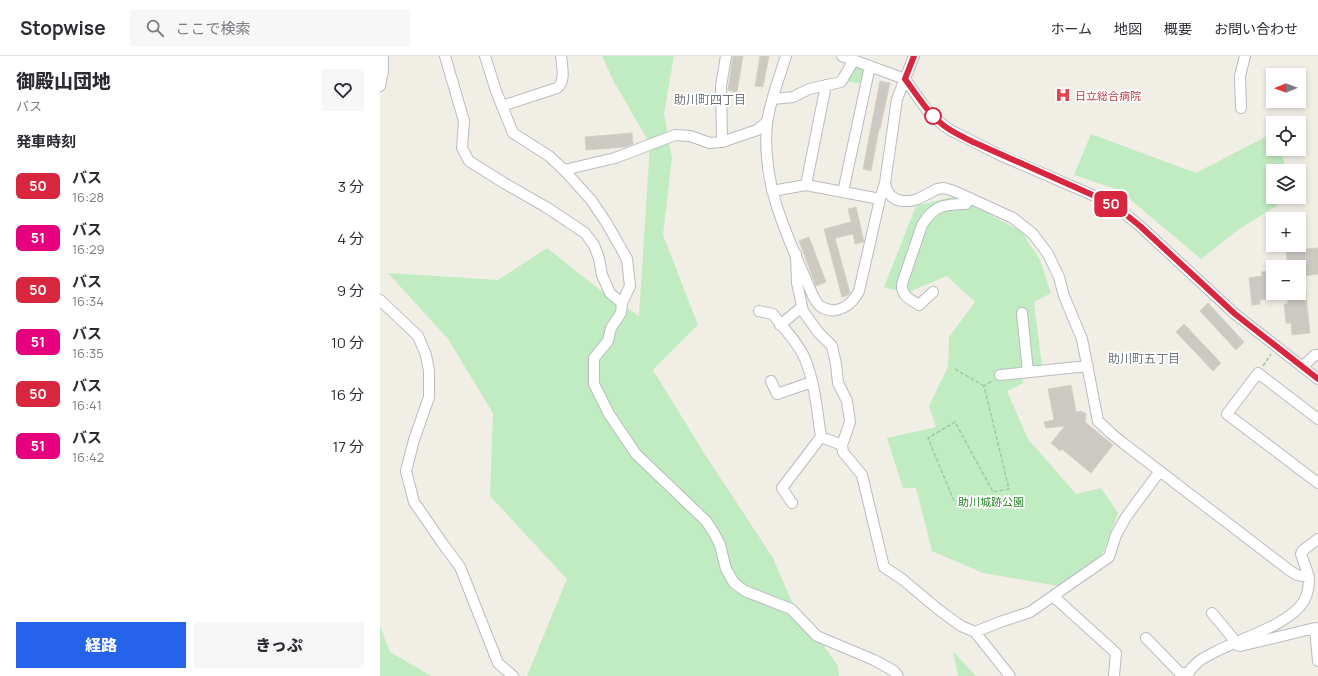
<!DOCTYPE html>
<html lang="ja">
<head>
<meta charset="utf-8">
<style>
  body { margin:0; font-family:Manrope,"Noto Sans JP",sans-serif; background:#f7f7f7; color:#2b2b33; height:100vh; display:flex; flex-direction:column; font-size:15px; white-space:nowrap }
  * { box-sizing:border-box; margin:0 }
  p { font-size:13px; color:#7c7c81 }
  .icon { flex:none; width:22px; height:22px; fill:none; stroke:currentColor; stroke-width:2; stroke-linecap:round; stroke-linejoin:round }
  .map { position:relative; flex:1; overflow:hidden }
  .details { display:flex; flex-direction:column; background:#fff; width:380px }
  .details>* { flex:none }
  .badge { padding:0 8px; border-radius:6px; font-size:14px; line-height:26px }
  .needle { width:26px; rotate:269deg }
  .tools { position:absolute; left:886px; top:12px; display:grid; gap:8px }
  .tools a { display:grid; place-items:center; width:40px; height:40px; border-radius:0px; background:#fff; box-shadow:0 2px 6px #0003; font-size:20px }
  .map>.badge { position:absolute; translate:-50% -50%; box-shadow:0 0 0 2px #fff }
  h2 { padding:0 16px; font-size:15px; line-height:36px }
  .round { display:grid; place-items:center; flex:none; width:42px; height:42px; border-radius:0px; background:#f7f7f7 }
  .head { display:flex; align-items:center; justify-content:space-between; height:68px; padding:0 16px }
  h1 { font-size:19px; font-weight:800; line-height:30px }
  .primary-button { display:flex; gap:8px; margin-top:auto; padding:8px 16px }
  .primary-button a { flex:1; height:46px; border-radius:0px; background:#2563eb; color:#fff; font-size:16px; font-weight:800; line-height:46px; text-align:center }
  .primary-button a+a { background:#f7f7f7; color:#2b2b33 }
  ul { padding:0; list-style:none }
  li { display:flex; align-items:center; gap:12px; height:52px; padding:0 16px }
  li div { flex:1 }
  li b { display:block; font-size:15px }
  li em { font-style:normal }
  li .badge { min-width:44px; font-weight:700; text-align:center }
  header { display:flex; align-items:center; gap:24px; box-sizing:border-box; height:56px; padding:0 20px; background:#fff; border-bottom:1px solid #e1e1e2 }
  header strong { font-size:19px }
  nav { display:flex; gap:22px; margin-inline-start:auto; font-size:14px }
  .search { width:280px; height:36px; background:#f7f7f7; display:flex; align-items:center; gap:10px; box-sizing:border-box; padding:0 14px; border-radius:0px; color:#7c7c81; font-size:15px }
  main { display:flex; flex:1; min-height:0 }
  .map>svg:first-child { display:block }
  .green { fill:#c1ebc0 }
  .building { fill:#ccc9c3; stroke:#d7d0c3 }
  .lines { fill:none; stroke-linecap:round; stroke-linejoin:round }
  .minor-casing { stroke:#b8bcc1; stroke-width:12 }
  .path { stroke:#98cda6; stroke-width:1.5; stroke-dasharray:4 2; stroke-linecap:butt }
  .minor { stroke:#fff; stroke-width:10 }
  .line-casing { stroke:#fff; stroke-width:9 }
  .line { stroke:#d7263d; stroke-width:6 }
  .stop-dot { fill:#fff; stroke:#d7263d; stroke-width:2 }
  .labels { text-anchor:middle; dominant-baseline:central; stroke-width:3.5; stroke-linejoin:round; paint-order:stroke }
  .health-label { font-size:11px; fill:#be3a42; stroke:#fff; text-anchor:start }
  .park-label { font-size:11px; fill:#2d872f; stroke:#fff }
  .neighbourhood-label { font-size:12px; fill:#6e747a; stroke:#fff }
</style>
</head>
<body>
<header>
<strong>Stopwise</strong>
<div class="search"><svg class="icon" aria-label="search" viewBox="0 0 24 24"><circle cx="10" cy="10" r="6"/><path d="M15 15l6 6"/></svg>ここで検索</div>
<nav><a>ホーム</a><a>地図</a><a>概要</a><a>お問い合わせ</a></nav>
</header>
<main>
<section class="details">
<div class="head"><div><h1>御殿山団地</h1><p>バス</p></div><a class="round"><svg class="icon" aria-label="heart" viewBox="0 0 24 24"><path d="M12 20l-8-8c-3-5 5-10 8-4 3-6 11-1 8 4z"/></svg></a></div>
<h2>発車時刻</h2>
<ul>
<li><span class="badge" style="background:#d7263d;color:#fff">50</span><div><b>バス</b><p>16:28</p></div><em>3 分</em></li>
<li><span class="badge" style="background:#e6007e;color:#fff">51</span><div><b>バス</b><p>16:29</p></div><em>4 分</em></li>
<li><span class="badge" style="background:#d7263d;color:#fff">50</span><div><b>バス</b><p>16:34</p></div><em>9 分</em></li>
<li><span class="badge" style="background:#e6007e;color:#fff">51</span><div><b>バス</b><p>16:35</p></div><em>10 分</em></li>
<li><span class="badge" style="background:#d7263d;color:#fff">50</span><div><b>バス</b><p>16:41</p></div><em>16 分</em></li>
<li><span class="badge" style="background:#e6007e;color:#fff">51</span><div><b>バス</b><p>16:42</p></div><em>17 分</em></li>
</ul>
<div class="primary-button"><a>経路</a><a>きっぷ</a></div>
</section>
<div class="map">
<svg width="938" height="620" viewBox="0 0 938 620">
  <rect width="100%" height="100%" fill="#f1eee6"/>
  <!-- green -->
  <path class="green" d="M222 0H294L284 58 292 102 283 179 318 269 273 314 324 397 393 502 410 542 458 610 459 620H147L187 523 110 440 113 357 68 283 8 217 118 224 167 192 225 238 259 260 270 88 234 26Z
    M474 6 489 11 485 28 463 25Z
    M893 77V93H900L907 115H893V141H910L858 174 821 203 739 134 694 119 711 78 816 117Z
    M576 140 641 175 660 204 671 237 654 246 663 319 643 320V327L627 335 648 383 696 438 721 432 738 457 722 500 679 530 603 517 552 495 536 432H523L507 382 556 371 549 350 568 311 569 281 595 246 567 220 526 237 504 231 536 150Z
    M0 570 10 596 51 620H0Z
    M573 595 596 620H578Z"/>
  <!-- building -->
  <path class="building" d="M353 0H363L357 36 348 34Z
    M380 0H389L383 31 375 30Z
    M500 25 510 27 500 73H499L491 115 483 113Z
    M252 77 253 88 245 91 206 94 205 81Z
    M476 151 484 186 475 188 473 178 455 182 470 237 468 239 462 241 444 173 471 166 468 153Z
    M429 181 446 226 436 230 419 185Z
    M938 192V218L924 220 930 277 912 279 911 267H906L904 248H908L907 237H919V211H908L906 195Z
    M891 215 894 243 880 244V248L872 249 869 222 882 220 881 216Z
    M828 247 864 286 856 294 820 255Z
    M804 268 841 307 833 315 796 276Z
    M691 329 696 356 701 355 706 358 705 366 733 389 711 417 682 393 680 395 671 387 685 370 666 372 664 366 674 364 668 333Z"/>
  <g class="lines">
    <!-- minor casing -->
    <g class="minor-casing">
      <path id="minor" d="M65 0 84 65 82 92 89 105 124 127 166 151 205 177 214 189 219 202 222 219 230 237 242 247
        M105 0 116 35 133 77 169 100 184 114 211 144 226 166 247 203 250 230 242 247 241 257 231 272 228 285 214 302V328L229 358 256 398 326 465 334 477 340 489 346 513 354 527 365 535 411 553 437 580 494 604 514 615 518 620
        M406 0C400 20 389 47 387 68 381 131 409 183 433 240 435 243 437 248 440 250 456 261 472 249 479 235L500 143 505 127
        M462 0 525 23
        M534 0 517 43 505 127 507 134 511 140 517 144 523 145H530L538 143 557 133 564 132 574 135 633 162 653 178 668 198 679 221 684 240 702 283 718 365 732 378 743 387 909 514 917 519 929 521 921 498 922 495 938 483
        M525 23 547 54 563 69 572 75 622 100 733 148 760 170 855 258 938 323
        M0 30 3 15V0
        M393 43 413 41 429 33 461 26 474 4
        M122 50 177 32C186 25 182 11 181 0
        M861 52 860 20 865 0
        M342 86 341 30 346 0
        M184 114 235 102 295 79 310 80 330 87 342 86 377 74 387 66
        M426 129 446 29
        M392 135 426 129 500 143
        M463 136 490 10
        M416 198 417 227 423 255 438 276 452 290 456 308 458 327 467 345 470 366 462 389 463 396 482 419 504 511 522 523 559 554 581 570 595 576 630 620
        M553 236 539 249C530 243 521 240 522 228L542 169C554 149 565 148 586 148L590 142
        M0 244 38 280 46 299 49 315V341L34 384 26 415 34 446 63 488 80 511 118 607 133 620
        M379 255 393 258C403 273 418 285 425 303 435 327 437 355 441 381
        M642 257 648 316
        M400 269 422 251
        M922 311 935 299H938
        M620 319 708 310
        M391 325 397 338 432 326
        M938 363 878 317 847 358 938 427
        M412 447 402 432 441 381 462 389
        M673 540 736 597 734 620
        M832 557 856 586
        M595 576 620 566 650 556 729 501 736 479 746 461 780 415
        M766 582 800 617H808
        M855 588 860 590 935 572 938 605
        M807 620C813 606 827 600 839 594 863 582 910 568 924 545 928 538 929 529 929 521"/>
    </g>
    <!-- path -->
    <path class="path" d="M883 310 891 298
      M575 313 604 330
      M574 445 548 382 575 366 613 436 629 433 604 330 612 325"/>
    <!-- minor -->
    <use href="#minor" class="minor"/>
  </g>
  <g class="lines">
    <!-- line casing -->
    <g class="line-casing">
      <path id="line" d="M534 0 525 23C537 39 547 56 563 69 572 76 583 81 593 86L733 148 760 170 855 258 938 323"/>
    </g>
    <!-- line -->
    <use href="#line" class="line"/>
  </g>
  <!-- icons -->
  <defs>
    <g id="hospital-bare" transform="scale(1.2)"><path d="M-5-5h3v3.5h4V-5h3V5h-3V1.5h-4V5h-3Z" fill="#e0444e" stroke="#fff" stroke-width="2.5" paint-order="stroke"/></g>
  </defs>
  <g fill-rule="evenodd">
    <use href="#hospital-bare" x="683" y="39"/>
  </g>
  <!-- markers -->
  <circle class="stop-dot" cx="553" cy="60" r="8"/>
  <g class="labels">
    <!-- health labels -->
    <g class="health-label">
      <text x="695" y="39">日立総合病院</text>
    </g>
    <!-- park labels -->
    <g class="park-label">
      <text x="611" y="445">助川城跡公園</text>
    </g>
    <!-- neighbourhood labels -->
    <g class="neighbourhood-label">
      <text x="330" y="43">助川町四丁目</text>
      <text x="764" y="302">助川町五丁目</text>
    </g>
  </g>
</svg>
<div class="tools">
<a><svg class="needle" viewBox="-14 -14 28 28"><path d="M0-13l5 13h-10z" fill="#e53935"/><path d="M0 13l5-13h-10z" fill="#7c7c81"/></svg></a>
<a><svg class="icon" aria-label="locate" viewBox="0 0 24 24"><circle cx="12" cy="12" r="6"/><path d="M12 2v4M12 18v4M2 12h4M18 12h4"/></svg></a>
<a><svg class="icon" aria-label="layers" viewBox="0 0 24 24"><path d="M12 4l9 5-9 5-9-5zM3 14l9 5 9-5"/></svg></a>
<a>+</a>
<a>−</a>
</div>
<b class="badge" style="left:731px;top:148px;background:#d7263d;color:#fff">50</b>
</div>
</main>
</body>
</html>
